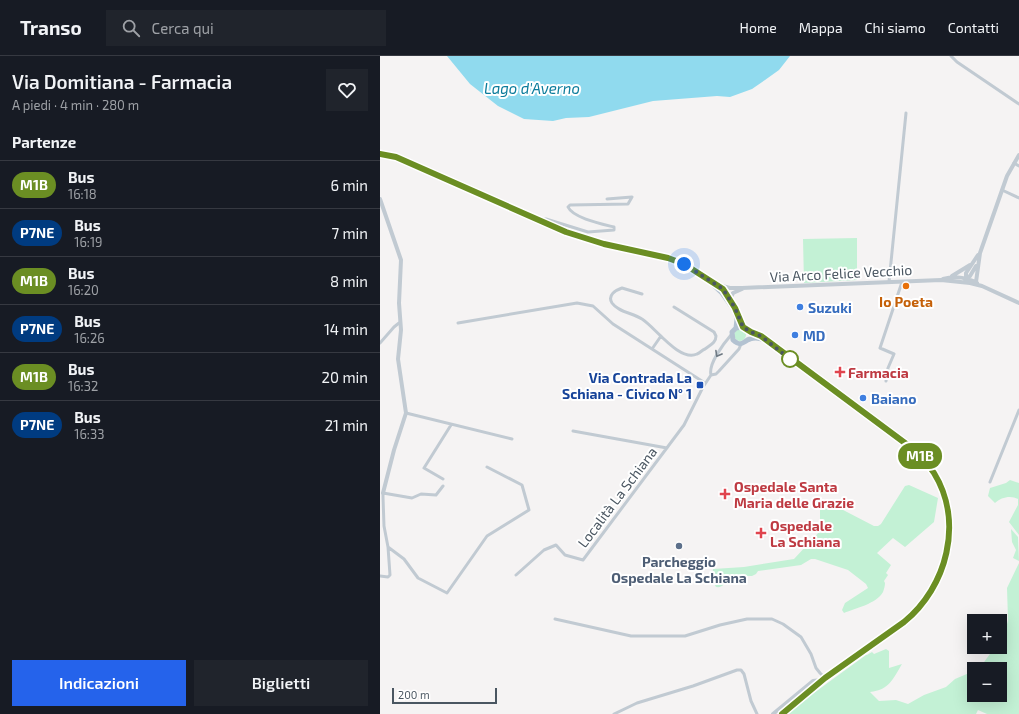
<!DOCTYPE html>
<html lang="it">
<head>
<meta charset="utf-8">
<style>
  body { margin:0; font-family:"Exo 2",sans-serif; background:#20242c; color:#f1f3f6; height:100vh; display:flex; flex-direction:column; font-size:15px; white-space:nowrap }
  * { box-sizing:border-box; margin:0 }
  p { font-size:13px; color:#9ea1a6 }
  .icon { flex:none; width:22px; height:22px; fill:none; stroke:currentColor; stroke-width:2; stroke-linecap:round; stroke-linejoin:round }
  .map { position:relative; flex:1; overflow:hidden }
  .panel { display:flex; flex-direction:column; background:#171b24; width:380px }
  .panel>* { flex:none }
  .badge { padding:0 8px; border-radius:13px; font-size:14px; line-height:26px }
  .tools { position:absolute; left:587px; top:558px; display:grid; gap:8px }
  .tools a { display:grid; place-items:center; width:40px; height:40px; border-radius:0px; background:#171b24; box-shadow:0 4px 16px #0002; font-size:20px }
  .scale { position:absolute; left:12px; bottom:10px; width:105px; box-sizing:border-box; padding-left:4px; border:2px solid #4a5661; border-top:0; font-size:11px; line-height:14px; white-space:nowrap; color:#4a5661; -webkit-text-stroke:3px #fff; paint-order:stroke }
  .you { position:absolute; width:20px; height:20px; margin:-10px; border:3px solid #fff; border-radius:50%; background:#1a73e8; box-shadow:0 0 0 6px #1a73e833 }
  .map>.badge { position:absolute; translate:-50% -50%; box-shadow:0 0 0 2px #fff }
  h2 { padding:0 12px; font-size:15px; line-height:36px }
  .round { display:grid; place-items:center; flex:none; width:42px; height:42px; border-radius:0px; background:#20242c }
  .head { display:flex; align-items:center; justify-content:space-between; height:68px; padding:0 12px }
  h1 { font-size:19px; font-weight:600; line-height:30px }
  .button { display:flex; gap:8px; margin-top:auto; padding:8px 12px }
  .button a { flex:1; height:46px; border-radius:0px; background:#2563eb; color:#fff; font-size:16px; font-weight:600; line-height:46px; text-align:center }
  .button a+a { background:#20242c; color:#f1f3f6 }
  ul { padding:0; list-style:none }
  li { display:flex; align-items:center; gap:12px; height:48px; padding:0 12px; border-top:1px solid #363941 }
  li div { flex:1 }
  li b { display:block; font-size:15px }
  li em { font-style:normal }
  li .badge { min-width:44px; font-weight:700; text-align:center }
  header { display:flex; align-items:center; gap:24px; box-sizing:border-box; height:56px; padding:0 20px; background:#171b24; border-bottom:1px solid #363941 }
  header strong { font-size:19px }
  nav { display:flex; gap:22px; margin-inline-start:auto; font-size:14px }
  .search { width:280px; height:36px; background:#20242c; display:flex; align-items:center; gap:10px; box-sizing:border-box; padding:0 14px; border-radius:0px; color:#9ea1a6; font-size:15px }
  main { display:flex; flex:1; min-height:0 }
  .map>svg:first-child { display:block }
  .green { fill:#c3f1d5 }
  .water { fill:#90daee }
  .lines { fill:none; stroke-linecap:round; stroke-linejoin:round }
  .minor { stroke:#c1cad2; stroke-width:3 }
  .tertiary { stroke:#c1cad2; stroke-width:4 }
  .primary { stroke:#b3c2d1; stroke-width:5 }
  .oneway { stroke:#6e7983 }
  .line-casing { stroke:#fff; stroke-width:9 }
  .line { stroke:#6b8e23; stroke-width:6 }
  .walk { stroke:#4a5661; stroke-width:4; stroke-dasharray:0 7.2 }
  .food-dot { fill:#e8710a; stroke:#fff; stroke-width:1.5 }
  .shop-dot { fill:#3f7fe0; stroke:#fff; stroke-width:1.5 }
  .stop-dot { fill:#fff; stroke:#6b8e23; stroke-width:2 }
  .health-dot { fill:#e0444e; stroke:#fff; stroke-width:1.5 }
  .transit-dot { fill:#1a4fb4; stroke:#fff; stroke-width:1.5 }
  .service-dot { fill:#5c6f8a; stroke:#fff; stroke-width:1.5 }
  .labels { text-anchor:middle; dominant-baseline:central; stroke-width:4; stroke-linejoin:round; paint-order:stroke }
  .street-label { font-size:14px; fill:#4a5661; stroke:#fff }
  .food-label { font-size:14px; font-weight:bold; fill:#c56008; stroke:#fff }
  .shop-label { font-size:14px; font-weight:bold; fill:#366cbe; stroke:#fff; text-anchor:start }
  .health-label { font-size:14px; font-weight:bold; fill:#be3a42; stroke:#fff; text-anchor:start }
  .transit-label { font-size:14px; font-weight:bold; fill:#164399; stroke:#fff; text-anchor:end }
  .service-label { font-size:14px; font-weight:bold; fill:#4e5e75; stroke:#fff }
  .water-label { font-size:15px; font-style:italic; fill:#0c7c9b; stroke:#fff }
</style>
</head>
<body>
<header>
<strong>Transo</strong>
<div class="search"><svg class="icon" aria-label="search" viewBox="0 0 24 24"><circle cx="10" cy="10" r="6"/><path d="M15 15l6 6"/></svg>Cerca qui</div>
<nav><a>Home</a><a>Mappa</a><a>Chi siamo</a><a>Contatti</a></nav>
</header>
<main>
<section class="panel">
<div class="head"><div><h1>Via Domitiana - Farmacia</h1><p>A piedi · 4 min · 280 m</p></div><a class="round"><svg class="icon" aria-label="heart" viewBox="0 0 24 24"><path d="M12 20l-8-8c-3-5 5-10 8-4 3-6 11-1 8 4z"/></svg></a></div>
<h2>Partenze</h2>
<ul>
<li><span class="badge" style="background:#6b8e23;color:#fff">M1B</span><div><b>Bus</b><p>16:18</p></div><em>6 min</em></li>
<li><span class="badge" style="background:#003b80;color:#fff">P7NE</span><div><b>Bus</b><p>16:19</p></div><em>7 min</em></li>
<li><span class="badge" style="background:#6b8e23;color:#fff">M1B</span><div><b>Bus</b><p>16:20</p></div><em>8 min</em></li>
<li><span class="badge" style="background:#003b80;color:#fff">P7NE</span><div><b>Bus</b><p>16:26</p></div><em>14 min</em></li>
<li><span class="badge" style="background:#6b8e23;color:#fff">M1B</span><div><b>Bus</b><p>16:32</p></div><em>20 min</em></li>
<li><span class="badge" style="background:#003b80;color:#fff">P7NE</span><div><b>Bus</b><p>16:33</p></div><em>21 min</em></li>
</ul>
<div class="button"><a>Indicazioni</a><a>Biglietti</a></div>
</section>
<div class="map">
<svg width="639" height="658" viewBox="0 0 639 658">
  <rect width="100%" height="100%" fill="#f5f3f3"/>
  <!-- green -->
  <path class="green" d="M477 182V224L424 227 423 183Z
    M354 279a6 6 0 1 1 12 0a6 6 0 1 1-12 0Z
    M630 424 639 427V479L629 466 638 449V443C631 439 621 441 615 447L608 440 610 432 626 427Z
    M529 429 558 442 554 466 525 491 513 482 497 497 511 509 506 517 508 519 504 525 505 527C505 530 504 533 503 536 496 548 476 552 464 557L462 554 465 547 488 532 486 528 468 514 435 503H431L421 509 378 515 376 518 372 520H364L348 522C345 527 343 532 336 531L332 524 333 513 364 511 414 503 440 475V442L494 470H498L501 468 525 430Z
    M631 473 638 481 639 505 633 502 636 494 632 486Z
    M639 507V658H607L598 654 596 658H405L486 599H487L492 596 494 598 506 593 509 595V612L522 608C513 623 509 634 490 636L499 645 516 644 528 648 544 639 566 631 575 623 594 615V639H620V613H599L615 591H620V584L625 577 628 564 627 532Z"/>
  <!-- water -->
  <path class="water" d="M67 0H410L399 14 385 24 372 33 350 41 337 40 273 45 209 61 186 62 173 65 144 63 118 50 90 28Z"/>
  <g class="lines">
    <!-- minor -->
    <path class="minor" d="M571 0 577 6 639 48
      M634 107 639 110
      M622 134 639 142
      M160 164 166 163 208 176 234 174V171C222 168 193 162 188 151L190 149 248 148 252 141 227 143
      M509 226 526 57
      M262 238 242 232C236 234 227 239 232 247 238 256 253 257 262 263 275 271 299 306 317 298 320 297 322 294 325 293 330 289 336 287 336 280L334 276 294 251
      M78 267 197 247 213 250 233 268 325 327
      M0 287 14 271 19 267
      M272 293 281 280
      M331 319C328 308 344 287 351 279
      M506 325 508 312 514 298 500 292 522 226
      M26 357 132 383
      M193 375 287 392
      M63 423 44 412 71 369
      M610 426 639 354
      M63 430 56 439 41 438 32 442 3 437V441L4 470 8 491 24 503 38 522 67 537 107 480 149 454 142 429 107 411
      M136 519 164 494 176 489 185 499 203 504 304 369 323 331 331 319 336 318 339 315 359 293 361 288
      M0 520 8 521 10 519 8 491
      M175 563 251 580H305L340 569 367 563H392L403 568 421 581 431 598 436 612 440 617 445 622
      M234 658 257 647 313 630 357 614H361L364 618 371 645 377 658"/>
    <!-- tertiary -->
    <path class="tertiary" d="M0 143 21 204 19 247 21 274 18 303 26 357 14 394 3 437
      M572 220 590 209
      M563 223C574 220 587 221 597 227
      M585 223 590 220 596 210
      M588 224 586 222V217L598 199
      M596 226 600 197 627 120 639 99
      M338 229 350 232H362L561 224 590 227 602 230 639 247
      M350 243 353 237 362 233
      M393 658 433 625 442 624"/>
    <!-- primary -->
    <path class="primary" d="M0 98 15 101 186 176 224 188 288 202 304 208 328 224 342 237 355 255 357 263 356 272
      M384 284C380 282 375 281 370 283 363 285 362 292 353 284L352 276 356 272 363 271 368 275 381 281 529 390C538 398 547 406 553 416 576 452 573 497 552 532 548 540 542 551 535 557 514 577 488 592 464 609 442 624 422 641 402 658"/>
  </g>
  <!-- one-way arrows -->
  <defs><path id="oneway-chevron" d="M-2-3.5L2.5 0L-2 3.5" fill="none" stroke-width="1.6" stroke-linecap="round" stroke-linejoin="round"/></defs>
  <use class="oneway" href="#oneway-chevron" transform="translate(338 298) rotate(119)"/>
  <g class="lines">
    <!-- line casing -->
    <g class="line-casing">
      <path id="line" d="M0 98 16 101 186 176 224 188 288 202 304 208 343 233 355 252 363 271 371 276 381 280 529 390C538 398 547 406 554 417 584 466 567 531 524 566L445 622 402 658"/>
    </g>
    <!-- line -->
    <use href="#line" class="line"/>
    <!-- walk -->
    <path class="walk" d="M304 208 343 233 355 252 363 271 371 276 381 280 410 303"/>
  </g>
  <!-- markers -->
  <circle class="food-dot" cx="526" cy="230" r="4"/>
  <g class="shop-dot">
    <circle cx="420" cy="251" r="4"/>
    <circle cx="415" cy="279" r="4"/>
    <circle cx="483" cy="342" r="4"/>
  </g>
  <circle class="stop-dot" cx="410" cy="303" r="8"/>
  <g class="health-dot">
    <path d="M458 310h4v4h4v4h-4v4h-4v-4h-4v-4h4z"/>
    <path d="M343 432h4v4h4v4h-4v4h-4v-4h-4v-4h4z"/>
    <path d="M379 471h4v4h4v4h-4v4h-4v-4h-4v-4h4z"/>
  </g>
  <rect class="transit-dot" x="316" y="325" width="8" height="8" rx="2"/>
  <circle class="service-dot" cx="299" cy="490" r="4"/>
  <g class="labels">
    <!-- street labels -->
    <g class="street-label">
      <text transform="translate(461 217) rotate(-3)">Via Arco Felice Vecchio</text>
      <text transform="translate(237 441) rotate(-53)">Località La Schiana</text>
    </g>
    <!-- food labels -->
    <g class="food-label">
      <text x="526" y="245">Io Poeta</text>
    </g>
    <!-- shop labels -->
    <g class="shop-label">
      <text x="428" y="251">Suzuki</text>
      <text x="423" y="279">MD</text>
      <text x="491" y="342">Baiano</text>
    </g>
    <!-- health labels -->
    <g class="health-label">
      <text x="468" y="316">Farmacia</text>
      <text x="354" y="430">Ospedale Santa<tspan x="354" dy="16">Maria delle Grazie</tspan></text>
      <text x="390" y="469">Ospedale<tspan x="390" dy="16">La Schiana</tspan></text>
    </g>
    <!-- transit labels -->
    <g class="transit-label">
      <text x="312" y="321">Via Contrada La<tspan x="312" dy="16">Schiana - Civico N° 1</tspan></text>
    </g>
    <!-- service labels -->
    <g class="service-label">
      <text x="299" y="505">Parcheggio<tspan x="299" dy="16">Ospedale La Schiana</tspan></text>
    </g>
    <!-- water labels -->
    <g class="water-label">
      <text x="152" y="32">Lago d'Averno</text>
    </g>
  </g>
</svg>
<div class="tools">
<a>+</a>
<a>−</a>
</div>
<div class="scale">200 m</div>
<div class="you" style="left:304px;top:208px"></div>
<b class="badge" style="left:540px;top:400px;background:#6b8e23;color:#fff">M1B</b>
</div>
</main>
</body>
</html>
